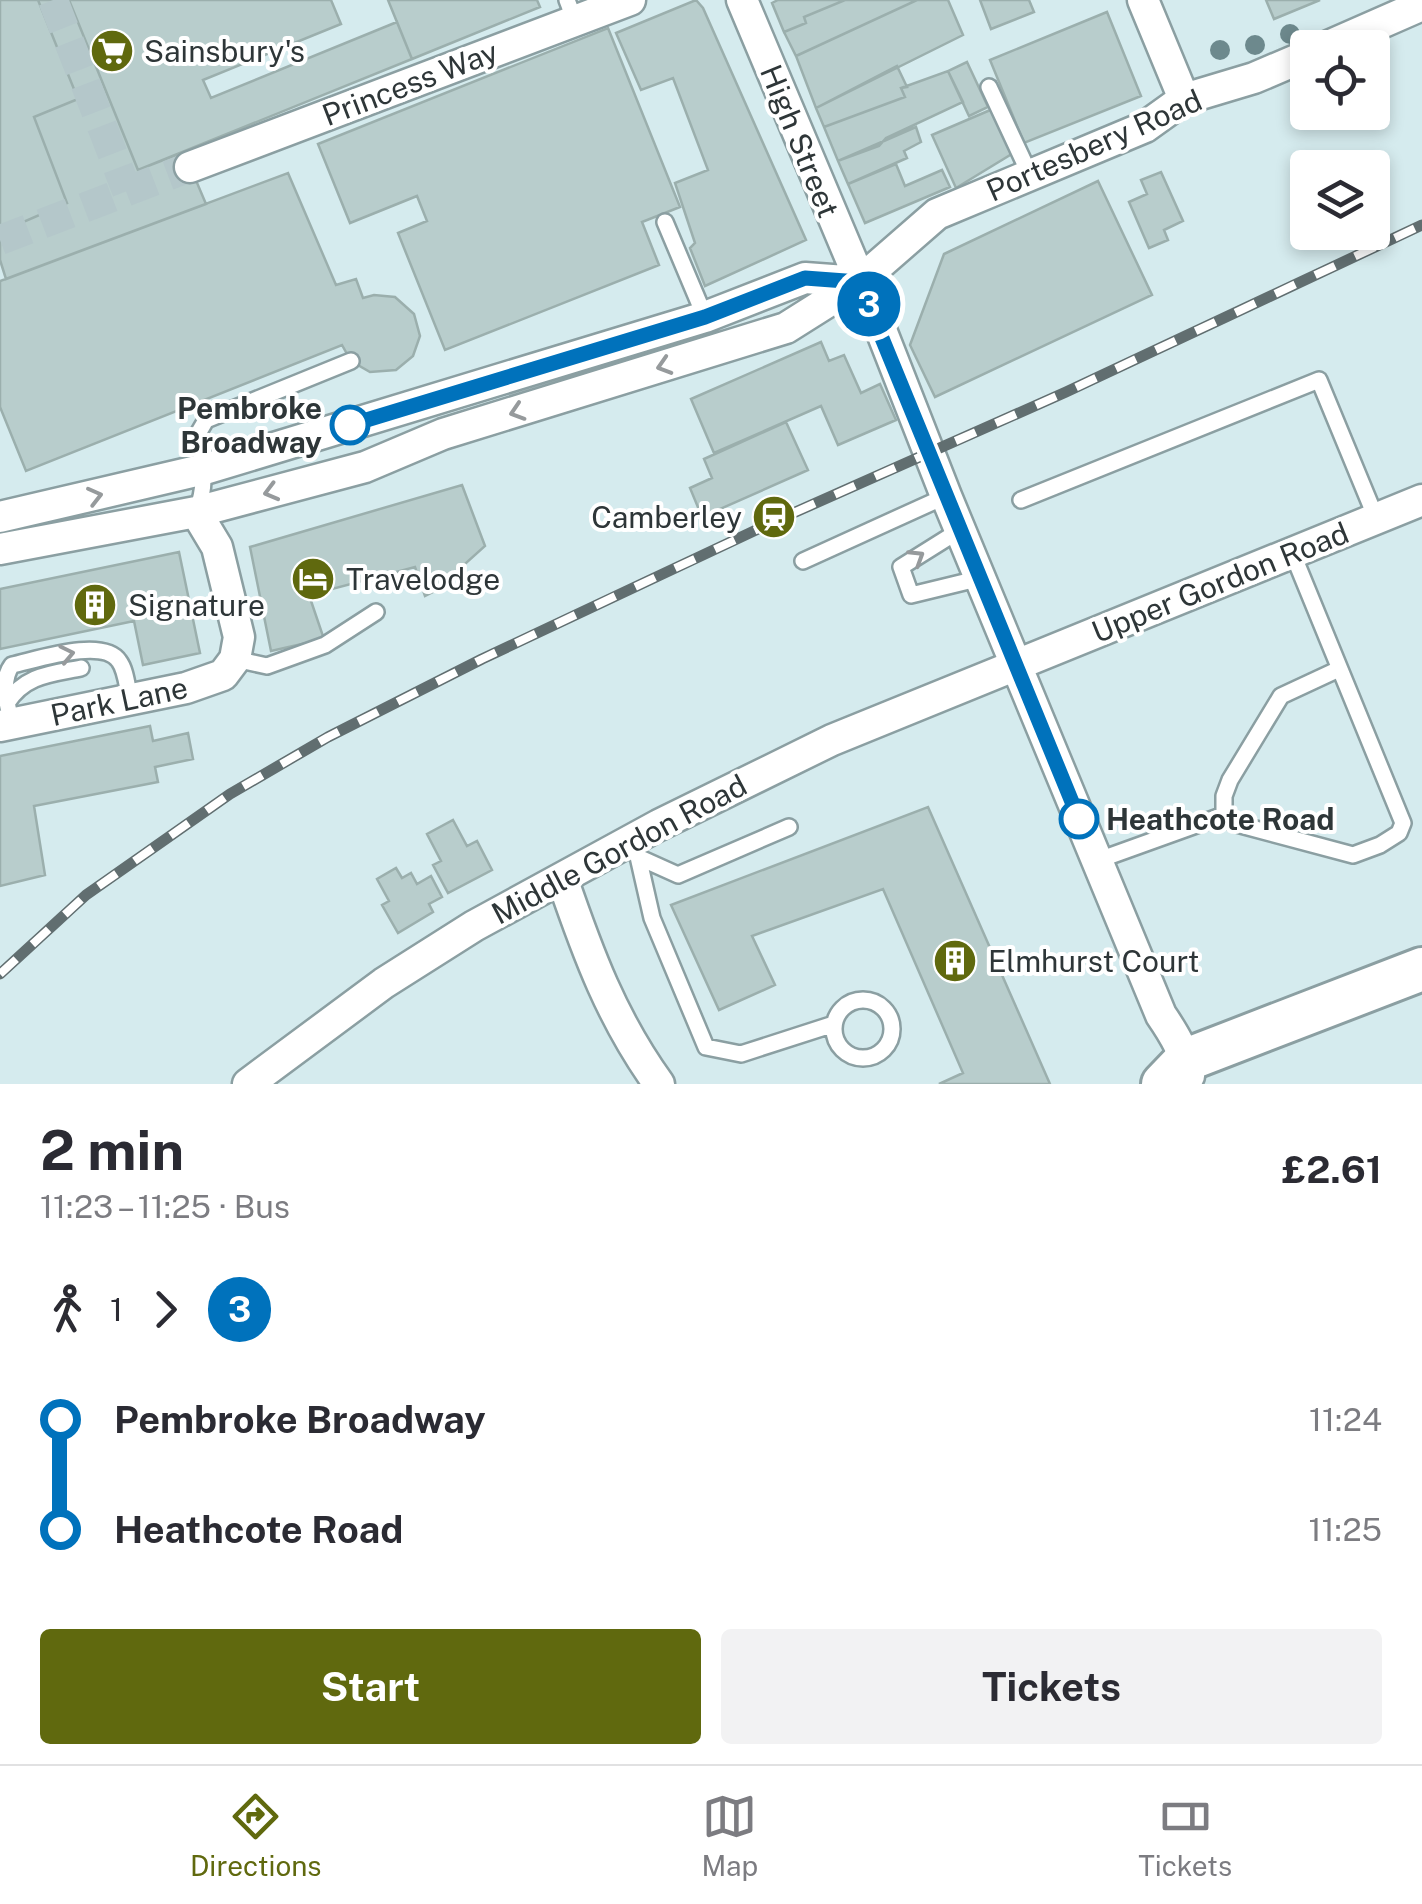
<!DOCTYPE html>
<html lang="en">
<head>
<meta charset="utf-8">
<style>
  body { margin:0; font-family:"Public Sans",sans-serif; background:#f2f2f3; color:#2b2b33; height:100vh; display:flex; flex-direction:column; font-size:38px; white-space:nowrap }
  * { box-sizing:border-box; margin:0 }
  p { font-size:32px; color:#7c7c81 }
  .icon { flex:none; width:55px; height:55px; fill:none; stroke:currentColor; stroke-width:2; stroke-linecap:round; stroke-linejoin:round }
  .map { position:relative; height:1084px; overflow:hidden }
  .sheet { display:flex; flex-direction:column; background:#fff; flex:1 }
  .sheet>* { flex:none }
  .badge { padding:0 20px; border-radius:32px; font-size:35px; line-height:65px }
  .tools { position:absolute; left:1290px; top:30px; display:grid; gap:20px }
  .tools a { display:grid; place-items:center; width:100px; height:100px; border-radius:10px; background:#fff; box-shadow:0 5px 15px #0003; font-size:50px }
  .map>.badge { position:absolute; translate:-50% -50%; box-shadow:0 0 0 5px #fff }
  .legs { display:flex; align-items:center; gap:15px; height:110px; padding:0 40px; font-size:32px }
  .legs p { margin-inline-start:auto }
  .head { display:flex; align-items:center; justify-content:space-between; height:170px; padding:0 40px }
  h1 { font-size:55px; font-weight:700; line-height:75px }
  .primary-button { display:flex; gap:20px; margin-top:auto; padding:20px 40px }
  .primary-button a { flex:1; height:115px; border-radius:10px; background:#60690e; color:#fff; font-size:40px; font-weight:700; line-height:115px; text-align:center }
  .primary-button a+a { background:#f2f2f3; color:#2b2b33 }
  ul { padding:0 40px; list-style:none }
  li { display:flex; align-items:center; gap:35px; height:110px; font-size:38px }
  li i { display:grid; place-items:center; width:15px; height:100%; margin:0 12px; background:currentColor }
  li i::after { content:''; width:25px; height:25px; margin:-12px; border:8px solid; border-radius:50%; background:#fff }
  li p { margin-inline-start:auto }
  li:first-child i { background:linear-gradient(#0000 50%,currentColor 0) }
  li:last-child i { background:linear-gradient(currentColor 50%,#0000 0) }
  .menu { display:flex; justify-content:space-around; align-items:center; height:140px; border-top:2px solid #e1e1e2; background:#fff; font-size:28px; color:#7c7c81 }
  .menu a { display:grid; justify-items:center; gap:5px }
  .menu .selected { color:#60690e }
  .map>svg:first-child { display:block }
  .building { fill:#b8cdcc; stroke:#9bafad; stroke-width:2.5 }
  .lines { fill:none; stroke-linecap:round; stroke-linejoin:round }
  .street-tunnel { stroke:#b4c7ca; stroke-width:30; stroke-dasharray:30 15; stroke-linecap:butt }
  .lane-casing { stroke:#8b9fa2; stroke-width:20 }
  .street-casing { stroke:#8b9fa2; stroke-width:35 }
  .secondary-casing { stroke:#8b9fa2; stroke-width:48 }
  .lane { stroke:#fff; stroke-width:15 }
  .street { stroke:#fff; stroke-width:30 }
  .secondary { stroke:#fff; stroke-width:42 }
  .rail-casing { stroke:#616e70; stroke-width:11 }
  .rail { stroke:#fff; stroke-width:8; stroke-dasharray:22; stroke-linecap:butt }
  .tree { fill:#6d898d }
  .oneway { stroke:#969a9c }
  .line-1-casing { stroke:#fff; stroke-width:22 }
  .line-1 { stroke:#0072bc; stroke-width:15 }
  .stop-1-dot { fill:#fff; stroke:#0072bc; stroke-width:5 }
  .labels { text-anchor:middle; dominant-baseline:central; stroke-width:8; stroke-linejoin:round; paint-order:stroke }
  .poi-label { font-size:30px; fill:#2e3638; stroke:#fff; text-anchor:start }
  .street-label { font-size:30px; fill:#2e3638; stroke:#fff }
  .stop-label { font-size:30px; font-weight:bold; fill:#2e3638; stroke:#fff; text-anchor:end }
</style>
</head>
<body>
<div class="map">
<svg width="1422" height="1084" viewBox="0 0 1422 1084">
  <rect width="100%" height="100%" fill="#d5ebee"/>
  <!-- building -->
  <path class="building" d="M0 0H38L78 99 34 117 67 203 0 232Z
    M38 0H69L138 170 184 152 206 204 6 279 0 260V232L67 203 34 117 78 99Z
    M69 0H331L341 24 203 80 211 98 397 22 412 59 138 170Z
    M388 0H537L540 7 412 59Z
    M696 0 703 8 806 240 705 286 690 248 695 243 675 183 708 170 673 78 641 90 616 33Z
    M778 0H845L804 17 806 23 784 32 772 3Z
    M845 0H917L796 56 784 32 806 23 804 17Z
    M917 0H948L963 35 816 108 796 56Z
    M980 0H1029L1034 12 991 29Z
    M1266 0H1320L1274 19Z
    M1107 12 1141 96 1024 143 990 60Z
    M608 28 680 207 642 222 659 265 445 350 398 233 427 221 417 196 350 223 318 144Z
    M967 62 988 107 969 116 948 71Z
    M897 66 907 87 901 88 905 97 824 127 816 108Z
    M948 71 963 102 886 138 879 146 838 161 824 127 905 97 901 88Z
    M995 108 1015 152 956 188 932 135Z
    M916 127 921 142 904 151 907 158 848 184 838 161Z
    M896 164 905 186 942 170 950 187 865 223 848 184Z
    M1161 172 1183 221 1164 230 1168 240 1149 248 1129 202 1147 194 1141 180Z
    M288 173 336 285 356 279 363 298 374 295 395 297 414 314 420 336 413 356 396 370 370 372 351 361 342 345 26 471 0 407V281Z
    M1098 181 1152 295 935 397 910 345 944 254Z
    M821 342 829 361 844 355 861 393 880 384 896 420 838 445 821 406 714 453 691 399Z
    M786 422 808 470 702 517 690 488 712 478 704 459Z
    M462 485 485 546 435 591 425 596 415 567 309 595 324 639 271 651 250 547Z
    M179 552 200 653 143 665 134 621 0 649V589Z
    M150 726 153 741 188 733 193 759 155 767 158 782 34 806 45 875 0 886V756Z
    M928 807 1050 1084H939L963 1073 883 889 752 936 775 985 719 1010 671 905Z
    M453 820 467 846 477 841 492 870 448 893 433 865 441 861 427 834Z
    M396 868 402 878 411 873 417 884 431 876 442 897 429 904 433 912 398 933 382 905 389 901 377 879Z"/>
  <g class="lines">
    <!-- street-tunnel -->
    <path class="street-tunnel" d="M53 0 127 191
      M0 240 190 167"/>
    <!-- lane casing -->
    <g class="lane-casing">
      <path id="lane" d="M567 0 575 21
        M989 87 1030 175
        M665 222 705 317
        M1021 500 1319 380 1376 518
        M197 510C208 482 201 461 199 432L206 420 351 361
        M960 530 901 567 911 595 981 578
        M803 561 946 496
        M235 659 267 666 325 645 376 612
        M7 703C25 675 51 674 81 668
        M12 724C7 704 0 681 12 665 36 660 103 637 119 661 126 670 127 687 130 699
        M1224 815 1233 823 1353 855 1380 845 1399 833 1403 823 1292 552
        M1224 815V796L1230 780 1281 696 1339 669
        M634 839 652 918 706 1047 741 1054 834 1024
        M638 857 678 875 789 827
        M1096 861 1224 815
        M834 1029a29 29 0 1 1 58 0a29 29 0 1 1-58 0Z"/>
    </g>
    <!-- street casing -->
    <g class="street-casing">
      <path id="street" d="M742 0 881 330 946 496 1161 1015C1174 1034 1185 1052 1189 1076
        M1143 0 1184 99
        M1324 48 1422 5
        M190 167 630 0
        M0 517 205 469 705 317 805 278 859 282 865 280
        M0 549 196 512 365 467 443 434 786 328 859 282 937 214 1145 127 1184 99 1254 78 1308 55
        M0 726 186 688 223 675 235 659 239 637 217 547 196 512
        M562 878C588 954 612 1019 659 1084
        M248 1084 384 983 474 926 659 825 832 740 1422 500"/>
    </g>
    <!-- secondary casing -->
    <g class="secondary-casing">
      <path id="secondary" d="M1163 1084 1186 1060 1422 969"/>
    </g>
    <!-- lane -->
    <use href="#lane" class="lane"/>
    <!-- street -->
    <use href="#street" class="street"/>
    <!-- secondary -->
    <use href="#secondary" class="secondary"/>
    <!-- rail casing -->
    <g class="rail-casing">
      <path id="rail" d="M0 974 86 895 230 794 328 737 482 659 773 522 1066 392 1422 225"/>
    </g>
    <!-- rail -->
    <use href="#rail" class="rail"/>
  </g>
  <!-- trees -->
  <g class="tree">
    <circle cx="1290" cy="34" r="10"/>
    <circle cx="1255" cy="45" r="10"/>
    <circle cx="1220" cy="50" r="10"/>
  </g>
  <!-- one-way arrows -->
  <defs><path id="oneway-chevron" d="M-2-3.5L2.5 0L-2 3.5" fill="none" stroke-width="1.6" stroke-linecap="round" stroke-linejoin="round" transform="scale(2.5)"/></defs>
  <g class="oneway">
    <use href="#oneway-chevron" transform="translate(664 366) rotate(163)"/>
    <use href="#oneway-chevron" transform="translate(517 412) rotate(162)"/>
    <use href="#oneway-chevron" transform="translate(271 492) rotate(165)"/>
    <use href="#oneway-chevron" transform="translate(95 496) rotate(-14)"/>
    <use href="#oneway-chevron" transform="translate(917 557) rotate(-32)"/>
    <use href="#oneway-chevron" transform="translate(67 654) rotate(-12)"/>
  </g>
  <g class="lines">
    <!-- line-1 casing -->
    <g class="line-1-casing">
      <path id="line-1" d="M350 425 705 317 805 278 859 282 1079 819"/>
    </g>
    <!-- line-1 -->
    <use href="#line-1" class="line-1"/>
  </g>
  <!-- icons -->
  <defs>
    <g id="supermarket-disc" transform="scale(2.25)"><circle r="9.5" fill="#60690e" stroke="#fff"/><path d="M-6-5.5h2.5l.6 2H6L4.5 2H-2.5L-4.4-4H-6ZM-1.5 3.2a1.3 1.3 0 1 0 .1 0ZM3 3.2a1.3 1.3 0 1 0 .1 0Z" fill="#fff"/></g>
    <g id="station-disc" transform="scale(2.25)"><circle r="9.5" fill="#60690e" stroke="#fff"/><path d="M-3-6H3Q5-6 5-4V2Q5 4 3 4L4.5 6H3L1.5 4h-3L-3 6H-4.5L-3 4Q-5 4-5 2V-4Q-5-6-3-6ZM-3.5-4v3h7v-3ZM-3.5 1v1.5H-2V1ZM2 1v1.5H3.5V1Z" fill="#fff"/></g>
    <g id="hotel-disc" transform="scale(2.25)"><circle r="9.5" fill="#60690e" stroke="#fff"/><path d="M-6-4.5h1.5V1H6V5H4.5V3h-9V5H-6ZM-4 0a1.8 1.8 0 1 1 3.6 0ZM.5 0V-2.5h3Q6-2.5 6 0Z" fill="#fff"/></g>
    <g id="building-disc" transform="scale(2.25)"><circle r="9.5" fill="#60690e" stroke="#fff"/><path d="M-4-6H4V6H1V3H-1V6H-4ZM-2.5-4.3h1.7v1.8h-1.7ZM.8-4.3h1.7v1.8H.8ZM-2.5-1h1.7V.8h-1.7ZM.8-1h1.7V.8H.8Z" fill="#fff"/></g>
  </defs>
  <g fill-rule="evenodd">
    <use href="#supermarket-disc" x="112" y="51"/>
    <use href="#station-disc" x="774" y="517"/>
    <use href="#hotel-disc" x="313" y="579"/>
    <use href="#building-disc" x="95" y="605"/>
    <use href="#building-disc" x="955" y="961"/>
  </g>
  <!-- markers -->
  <g class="stop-1-dot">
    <circle cx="350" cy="425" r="18"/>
    <circle cx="1079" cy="819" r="18"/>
  </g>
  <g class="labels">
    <!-- poi labels -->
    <g class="poi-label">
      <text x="144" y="51">Sainsbury's</text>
      <text x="742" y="517" text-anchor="end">Camberley</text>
      <text x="346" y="579">Travelodge</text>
      <text x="128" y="605">Signature</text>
      <text x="988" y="961">Elmhurst Court</text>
    </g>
    <!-- street labels -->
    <g class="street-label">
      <text transform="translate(410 83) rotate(-21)">Princess Way</text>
      <text transform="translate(800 141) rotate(68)">High Street</text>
      <text transform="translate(1094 145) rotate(-24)">Portesbery Road</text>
      <text transform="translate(1220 582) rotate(-22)">Upper Gordon Road</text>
      <text transform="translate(119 701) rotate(-12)">Park Lane</text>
      <text transform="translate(619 849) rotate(-28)">Middle Gordon Road</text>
    </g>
    <!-- stop labels -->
    <g class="stop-label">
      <text x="322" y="408">Pembroke<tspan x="322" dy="34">Broadway</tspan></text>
      <text x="1106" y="819" text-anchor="start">Heathcote Road</text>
    </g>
  </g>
</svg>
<div class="tools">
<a><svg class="icon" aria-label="locate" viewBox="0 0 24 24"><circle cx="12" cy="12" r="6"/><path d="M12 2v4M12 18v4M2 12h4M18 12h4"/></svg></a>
<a><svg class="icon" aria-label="layers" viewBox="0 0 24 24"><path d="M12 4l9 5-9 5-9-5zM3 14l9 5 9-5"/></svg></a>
</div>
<b class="badge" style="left:869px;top:304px;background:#0072bc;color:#fff">3</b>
</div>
<section class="sheet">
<div class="head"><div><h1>2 min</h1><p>11:23 – 11:25 · Bus</p></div><b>£2.61</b></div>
<div class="legs"><svg class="icon" aria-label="walk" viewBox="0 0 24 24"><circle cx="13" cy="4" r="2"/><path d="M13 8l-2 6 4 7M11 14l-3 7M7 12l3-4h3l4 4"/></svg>1<svg class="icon" aria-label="forward" viewBox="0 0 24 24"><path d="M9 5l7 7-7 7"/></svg><b class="badge" style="background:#0072bc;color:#fff">3</b></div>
<ul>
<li><i style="color:#0072bc"></i><b>Pembroke Broadway</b><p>11:24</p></li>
<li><i style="color:#0072bc"></i><b>Heathcote Road</b><p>11:25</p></li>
</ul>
<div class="primary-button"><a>Start</a><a>Tickets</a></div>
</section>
<nav class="menu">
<a class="selected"><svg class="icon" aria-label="directions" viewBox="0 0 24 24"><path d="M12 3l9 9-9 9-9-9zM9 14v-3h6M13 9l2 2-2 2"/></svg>Directions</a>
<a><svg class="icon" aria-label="map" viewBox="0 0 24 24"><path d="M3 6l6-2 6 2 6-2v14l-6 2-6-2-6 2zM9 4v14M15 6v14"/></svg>Map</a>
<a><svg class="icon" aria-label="tickets" viewBox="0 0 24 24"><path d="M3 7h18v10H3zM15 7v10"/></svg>Tickets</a>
</nav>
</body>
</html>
